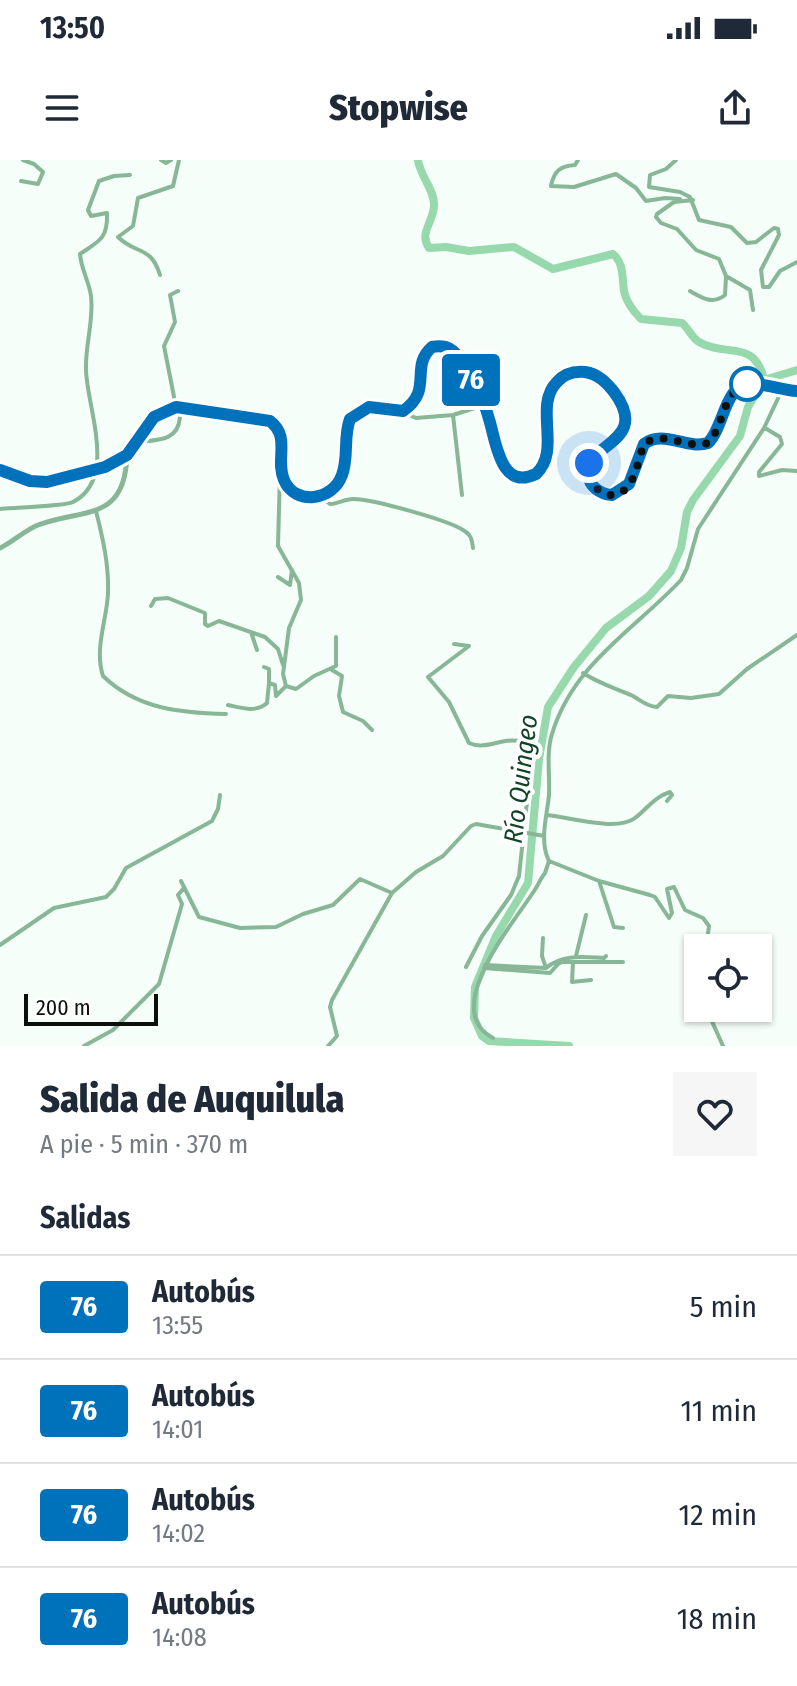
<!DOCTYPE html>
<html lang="es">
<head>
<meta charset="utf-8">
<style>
  body { margin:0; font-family:"Fira Sans Condensed",sans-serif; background:#f6f6f7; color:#1f2937; height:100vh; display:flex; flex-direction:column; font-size:30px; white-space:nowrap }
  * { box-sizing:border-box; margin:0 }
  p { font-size:26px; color:#747a83 }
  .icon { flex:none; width:44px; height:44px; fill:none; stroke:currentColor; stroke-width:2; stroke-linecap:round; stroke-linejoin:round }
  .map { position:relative; height:886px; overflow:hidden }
  .drawer { display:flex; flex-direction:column; background:#fff; flex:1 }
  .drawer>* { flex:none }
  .badge { padding:0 16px; border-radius:6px; font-size:28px; line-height:52px }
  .buttons { position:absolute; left:684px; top:774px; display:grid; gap:16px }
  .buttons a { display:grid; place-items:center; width:88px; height:88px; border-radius:0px; background:#fff; box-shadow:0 2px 6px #0004; font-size:40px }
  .scale { position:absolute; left:24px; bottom:20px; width:134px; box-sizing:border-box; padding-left:8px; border:4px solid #0b100d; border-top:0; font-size:22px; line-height:28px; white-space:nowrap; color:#0b100d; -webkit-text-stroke:6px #fff; paint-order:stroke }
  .you { position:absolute; width:40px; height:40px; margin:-20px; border:6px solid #fff; border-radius:50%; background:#1a73e8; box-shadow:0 0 0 12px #1a73e833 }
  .map>.badge { position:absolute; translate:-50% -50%; box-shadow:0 0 0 4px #fff }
  h2 { padding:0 40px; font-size:30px; line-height:72px }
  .round { display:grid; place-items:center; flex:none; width:84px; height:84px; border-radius:0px; background:#f6f6f7 }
  .summary { display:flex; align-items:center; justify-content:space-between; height:136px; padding:0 40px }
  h1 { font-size:38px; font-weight:800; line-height:60px }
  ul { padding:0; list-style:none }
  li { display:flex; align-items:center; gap:24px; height:104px; padding:0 40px; border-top:2px solid #e0e1e3 }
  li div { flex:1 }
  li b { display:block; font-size:30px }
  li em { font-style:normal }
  li .badge { min-width:88px; font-weight:700; text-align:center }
  .status { display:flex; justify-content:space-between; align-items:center; height:56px; padding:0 40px; background:#fff; direction:ltr }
  .status svg { height:22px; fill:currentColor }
  header { display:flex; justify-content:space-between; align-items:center; height:104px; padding:0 40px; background:#fff; font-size:36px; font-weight:800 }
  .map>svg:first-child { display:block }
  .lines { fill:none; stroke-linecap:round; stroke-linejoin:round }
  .river { stroke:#97d9ac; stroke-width:8 }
  .minor { stroke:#88b797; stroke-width:4 }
  .tertiary { stroke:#88b797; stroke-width:5 }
  .secondary { stroke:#4b9567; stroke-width:5 }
  .line-casing { stroke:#fff; stroke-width:18 }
  .line { stroke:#0072bc; stroke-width:12 }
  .walk { stroke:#0b100d; stroke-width:8; stroke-dasharray:0 14.4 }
  .stop-dot { fill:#fff; stroke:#0072bc; stroke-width:4 }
  .labels { text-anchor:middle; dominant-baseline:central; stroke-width:8; stroke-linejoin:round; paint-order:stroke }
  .water-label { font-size:26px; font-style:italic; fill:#114427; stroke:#fff }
</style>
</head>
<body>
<div class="status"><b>13:50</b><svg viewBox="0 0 49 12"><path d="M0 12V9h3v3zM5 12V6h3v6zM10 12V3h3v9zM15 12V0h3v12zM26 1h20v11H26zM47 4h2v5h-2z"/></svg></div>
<header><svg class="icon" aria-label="menu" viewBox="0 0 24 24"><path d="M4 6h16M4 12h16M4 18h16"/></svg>Stopwise<svg class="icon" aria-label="share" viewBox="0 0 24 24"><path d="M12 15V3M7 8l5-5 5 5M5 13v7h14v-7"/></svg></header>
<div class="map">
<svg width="797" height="886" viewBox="0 0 797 886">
  <rect width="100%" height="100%" fill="#f5fef8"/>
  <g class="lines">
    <!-- river -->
    <path class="river" d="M418 0C420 16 434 29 434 44 435 61 418 72 429 88L446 87 469 91 514 87 553 109 613 94C624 103 622 117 624 131 626 141 634 152 641 159L682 163C689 169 692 178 699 182 726 198 755 178 764 220L748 247 740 276 693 340 687 352 681 388 671 411 649 436 606 468 574 507 548 547 539 599 528 723 496 776 475 827 474 858 482 876 489 881 569 886
      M764 220 797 210"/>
    <!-- minor -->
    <path class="minor" d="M161 0 166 3 171 0
      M578 0 575 5C560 6 554 11 551 26L574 27 616 14 636 28 646 41 665 38 680 39
      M676 0 666 9 650 15 649 27 680 32 690 37 699 60 731 67 747 83 756 82 774 68 778 69 779 75 761 110 763 127H769L780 111 797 102
      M21 21 38 24 43 12 34 4 23 0
      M693 40 674 42 657 54 656 57 661 63 677 69 696 90 719 99 726 116 750 130 753 150
      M160 115C151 85 136 95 118 77L133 66 138 38 173 26 179 0
      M690 131C702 138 713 145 725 135L726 117
      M176 247 164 186 175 162 170 135 178 131
      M403 252 416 258 453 255 462 335
      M453 255 484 245
      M765 268 780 277 782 284 759 312V316L782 310 797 311
      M136 282C157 280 178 282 180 257
      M280 312 278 386 299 423 301 440 289 468 283 514 286 526 296 529 314 516 336 506V477
      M321 337 330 344C338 344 344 339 353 339 372 339 453 361 466 372 472 376 472 382 473 388
      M0 349C11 348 66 346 73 342 118 319 87 248 86 210 85 185 94 160 91 136 89 121 81 109 80 94 99 81 108 79 107 53L91 56 88 50 99 21 114 16 130 15
      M96 351C103 379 109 405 108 433 107 460 94 488 103 516 137 549 181 553 226 554
      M278 417 290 425 292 410
      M151 446 155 439 168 438 205 453V464L208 466 219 461 265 477 278 489 283 505
      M251 472 257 490
      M454 484 469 486 428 517 449 542 469 583C489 592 507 572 530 585L532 594 519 716 511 735 482 776 466 807
      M264 507 269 509V523
      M332 510 342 516 339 536 343 552 363 561 372 570
      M583 513C600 524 615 528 633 536 642 541 646 546 657 547L668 536 691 538 719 534 747 509 797 475
      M228 545C242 548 256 553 267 543L269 523 275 525 276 536 286 526
      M547 655C568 657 617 672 635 658 648 648 654 637 670 632L672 635 667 641
      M181 721 199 757 240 768 276 767 303 754 333 745 360 719 392 733
      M599 721 614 767 623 768
      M543 778 542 796 546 808
      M0 785 54 748 106 737 114 729 126 708 212 661 218 649 220 635
      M706 788 709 766 703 758 685 750 674 727 667 729 672 753 669 758 655 737 650 735 599 721 549 701C539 681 547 656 549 635 550 615 546 593 552 574 573 504 634 470 681 420L687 408 698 369 764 268 782 230
      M576 796 586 755
      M573 802 572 822 591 820
      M485 805 546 808C563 794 582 797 604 798L606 796
      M484 808 550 813 558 804 562 802H623
      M698 808V821
      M706 848 723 886
      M493 878C438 849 517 759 536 728 539 723 541 718 545 713L549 701
      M84 886 113 870 159 824 182 744 178 735 183 729
      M328 886 337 876 330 847 332 840 392 733 416 712 443 696 471 666 476 664 544 676"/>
    <!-- tertiary -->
    <path class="tertiary" d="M0 388C13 382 25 370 38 365 84 348 125 362 127 295"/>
    <!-- secondary -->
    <path class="secondary" d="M0 310 36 322 74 317 105 307 127 295 154 257 176 247 270 261C296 281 263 333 308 337 319 338 329 334 336 326 352 307 341 280 350 259L369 247 403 251C434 229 409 206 432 187 438 186 445 186 450 189 464 196 485 244 490 259 496 281 500 332 536 314 562 290 532 246 557 222 564 215 575 211 585 212 598 214 607 222 614 232 650 283 586 283 588 313 589 327 600 334 612 335L629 324 644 284C663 269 687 289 708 283 724 266 724 223 752 224 767 224 782 230 797 231"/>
  </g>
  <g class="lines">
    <!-- line casing -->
    <g class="line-casing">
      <path id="line" d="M0 310 30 321 47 322 105 307 127 295 154 257 176 247 270 261C291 277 275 299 284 320 295 346 333 341 342 315 349 297 343 277 350 259L369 247 403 251C434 230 409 207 432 187 438 186 445 186 450 189 464 196 485 243 489 259 496 281 500 331 536 314 562 290 533 246 557 222 564 214 574 211 585 212 598 214 606 222 614 232 651 282 586 283 588 313 589 327 600 334 612 335L629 324 644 284C663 269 687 290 708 283 725 266 724 223 752 224 767 224 782 230 797 231"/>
    </g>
    <!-- line -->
    <use href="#line" class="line"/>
    <!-- walk -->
    <path class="walk" d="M589 303C584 326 611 348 628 326 636 316 639 297 644 284 663 269 687 290 708 283 725 265 721 233 747 224"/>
  </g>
  <!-- markers -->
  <circle class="stop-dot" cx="747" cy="224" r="16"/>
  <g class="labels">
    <!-- water labels -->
    <g class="water-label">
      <text transform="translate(521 619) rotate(-83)">Río Quingeo</text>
    </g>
  </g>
</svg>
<div class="buttons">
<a><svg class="icon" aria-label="locate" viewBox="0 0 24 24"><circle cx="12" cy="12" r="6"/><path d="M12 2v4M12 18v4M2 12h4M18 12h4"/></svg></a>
</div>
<div class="scale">200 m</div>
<div class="you" style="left:589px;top:303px"></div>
<b class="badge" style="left:471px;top:220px;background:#0072bc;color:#fff">76</b>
</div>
<section class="drawer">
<div class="summary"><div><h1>Salida de Auquilula</h1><p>A pie · 5 min · 370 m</p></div><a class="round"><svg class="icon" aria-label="heart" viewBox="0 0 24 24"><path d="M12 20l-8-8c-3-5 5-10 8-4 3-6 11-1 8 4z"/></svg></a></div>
<h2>Salidas</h2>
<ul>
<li><span class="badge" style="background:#0072bc;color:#fff">76</span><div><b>Autobús</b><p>13:55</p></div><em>5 min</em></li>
<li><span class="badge" style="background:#0072bc;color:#fff">76</span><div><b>Autobús</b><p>14:01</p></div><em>11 min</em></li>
<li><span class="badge" style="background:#0072bc;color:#fff">76</span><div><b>Autobús</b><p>14:02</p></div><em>12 min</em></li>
<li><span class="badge" style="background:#0072bc;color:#fff">76</span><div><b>Autobús</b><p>14:08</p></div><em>18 min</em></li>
</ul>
</section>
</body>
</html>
